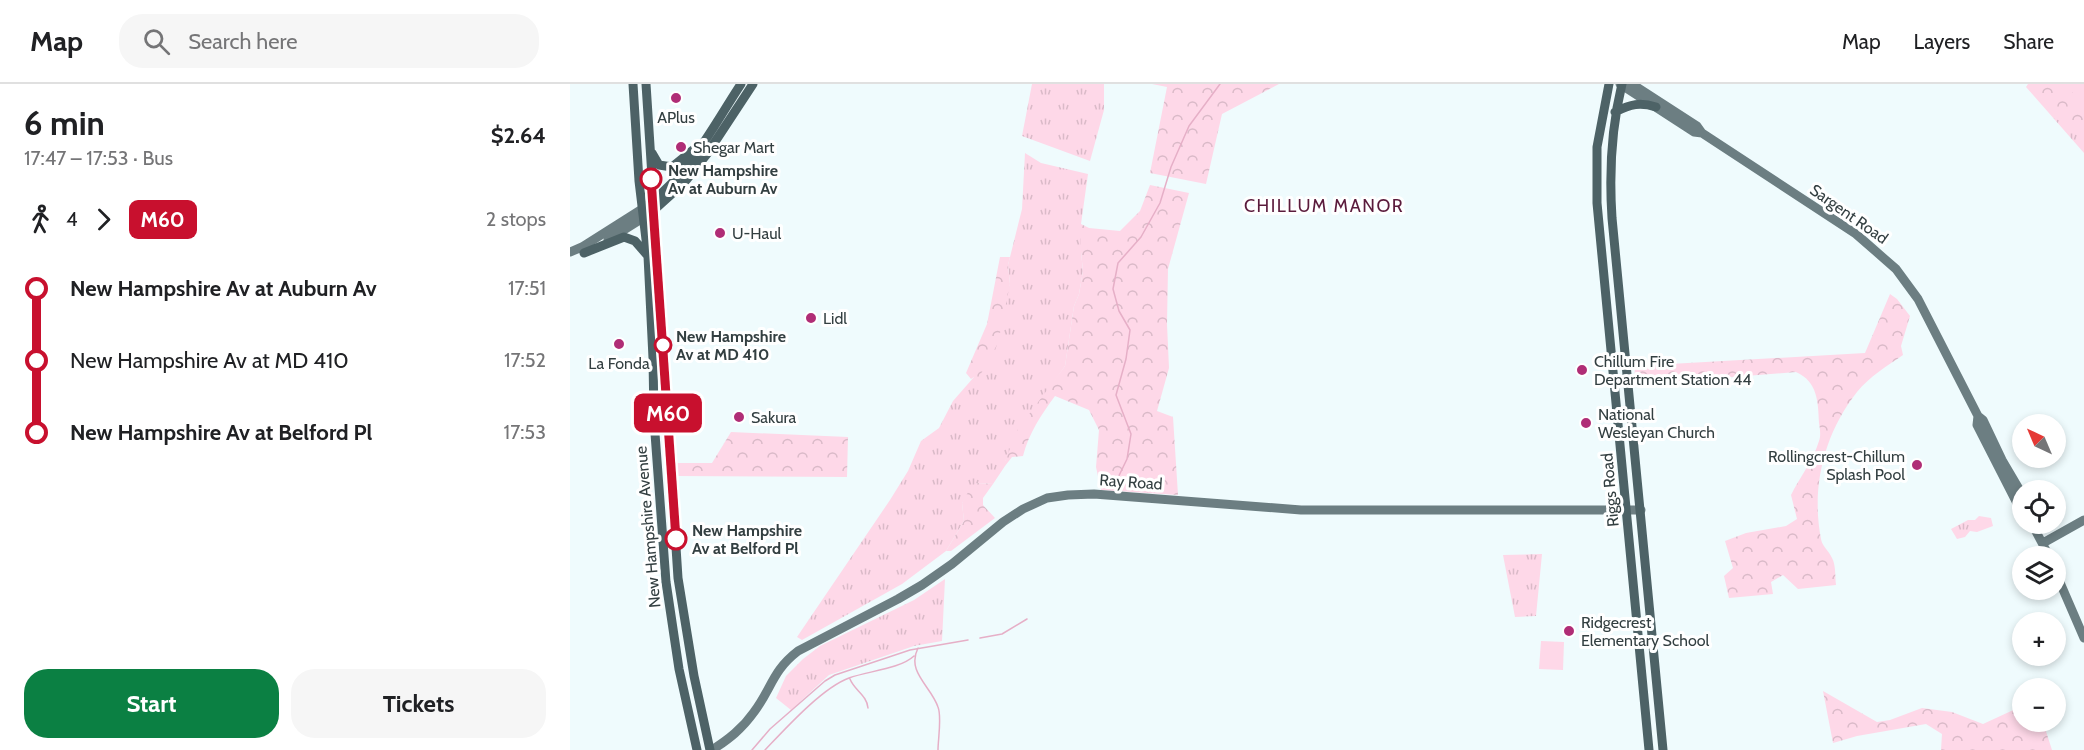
<!DOCTYPE html>
<html lang="en">
<head>
<meta charset="utf-8">
<style>
  body { margin:0; font-family:Cabin,sans-serif; background:#f6f6f6; color:#202124; height:100vh; display:flex; flex-direction:column; font-size:22px; white-space:nowrap }
  * { box-sizing:border-box; margin:0 }
  p { font-size:20px; color:#757577 }
  .icon { flex:none; width:33px; height:33px; fill:none; stroke:currentColor; stroke-width:2; stroke-linecap:round; stroke-linejoin:round }
  .map { position:relative; flex:1; overflow:hidden }
  .details { display:flex; flex-direction:column; background:#fff; width:570px }
  .details>* { flex:none }
  .badge { padding:0 12px; border-radius:9px; font-size:21px; line-height:39px }
  .needle { width:39px; rotate:316deg }
  .fabs { position:absolute; left:1442px; top:330px; display:grid; gap:12px }
  .fabs a { display:grid; place-items:center; width:54px; height:54px; border-radius:50%; background:#fff; box-shadow:0 3px 9px #0003; font-size:30px }
  .map>.badge { position:absolute; translate:-50% -50%; box-shadow:0 0 0 3px #fff }
  .legs { display:flex; align-items:center; gap:9px; height:66px; padding:0 24px; font-size:20px }
  .legs p { margin-inline-start:auto }
  .headline { display:flex; align-items:center; justify-content:space-between; height:102px; padding:0 24px }
  h1 { font-size:33px; font-weight:800; line-height:45px }
  .button { display:flex; gap:12px; margin-top:auto; padding:12px 24px }
  .button a { flex:1; height:69px; border-radius:24px; background:#0b8043; color:#fff; font-size:24px; font-weight:800; line-height:69px; text-align:center }
  .button a+a { background:#f6f6f6; color:#202124 }
  ul { padding:0 24px; list-style:none }
  li { display:flex; align-items:center; gap:21px; height:72px; font-size:22px }
  li i { display:grid; place-items:center; width:9px; height:100%; margin:0 8px; background:currentColor }
  li i::after { content:''; width:15px; height:15px; margin:-8px; border:4px solid; border-radius:50%; background:#fff }
  li p { margin-inline-start:auto }
  li:first-child i { background:linear-gradient(#0000 50%,currentColor 0) }
  li:last-child i { background:linear-gradient(currentColor 50%,#0000 0) }
  header { display:flex; align-items:center; gap:36px; box-sizing:border-box; height:84px; padding:0 30px; background:#fff; border-bottom:2px solid #e0e0e0 }
  header strong { font-size:28px }
  nav { display:flex; gap:33px; margin-inline-start:auto; font-size:21px }
  .search { width:420px; height:54px; background:#f6f6f6; display:flex; align-items:center; gap:15px; box-sizing:border-box; padding:0 21px; border-radius:24px; color:#757577; font-size:22px }
  main { display:flex; flex:1; min-height:0 }
  .map>svg:first-child { display:block }
  .grass { fill:url(#grass-tufts) }
  .forest { fill:url(#forest-crowns) }
  .garden { fill:#fed8e8 }
  .lines { fill:none; stroke-linecap:round; stroke-linejoin:round }
  .stream { stroke:#e6afc7; stroke-width:1.5 }
  .secondary { stroke:#6c7e82; stroke-width:9 }
  .primary { stroke:#4d6266; stroke-width:9 }
  .line-1-casing { stroke:#fff; stroke-width:14 }
  .line-1 { stroke:#c8102e; stroke-width:9 }
  .poi-dot { fill:#b02d76; stroke:#fff; stroke-width:2 }
  .stop-1-dot { fill:#fff; stroke:#c8102e; stroke-width:3 }
  .labels { text-anchor:middle; dominant-baseline:central; stroke-width:6; stroke-linejoin:round; paint-order:stroke }
  .poi-label { font-size:16px; fill:#333f41; stroke:#fff; text-anchor:start }
  .stop-label { font-size:16px; font-weight:bold; fill:#333f41; stroke:#fff; text-anchor:start }
  .street-label { font-size:16px; fill:#333f41; stroke:#fff }
  .neighbourhood-label { font-size:18px; letter-spacing:1.5px; fill:#5a1b3c; stroke:#fff }
</style>
</head>
<body>
<header>
<strong>Map</strong>
<div class="search"><svg class="icon" aria-label="search" viewBox="0 0 24 24"><circle cx="10" cy="10" r="6"/><path d="M15 15l6 6"/></svg>Search here</div>
<nav><a>Map</a><a>Layers</a><a>Share</a></nav>
</header>
<main>
<section class="details">
<div class="headline"><div><h1>6 min</h1><p>17:47 – 17:53 · Bus</p></div><b>$2.64</b></div>
<div class="legs"><svg class="icon" aria-label="walk" viewBox="0 0 24 24"><circle cx="13" cy="4" r="2"/><path d="M13 8l-2 6 4 7M11 14l-3 7M7 12l3-4h3l4 4"/></svg>4<svg class="icon" aria-label="forward" viewBox="0 0 24 24"><path d="M9 5l7 7-7 7"/></svg><b class="badge" style="background:#c8102e;color:#fff">M60</b><p>2 stops</p></div>
<ul>
<li><i style="color:#c8102e"></i><b>New Hampshire Av at Auburn Av</b><p>17:51</p></li>
<li><i style="color:#c8102e"></i><span>New Hampshire Av at MD 410</span><p>17:52</p></li>
<li><i style="color:#c8102e"></i><b>New Hampshire Av at Belford Pl</b><p>17:53</p></li>
</ul>
<div class="button"><a>Start</a><a>Tickets</a></div>
</section>
<div class="map">
<svg width="1514" height="666" viewBox="0 0 1514 666">
  <defs>
    <pattern id="grass-tufts" width="24" height="20" patternUnits="userSpaceOnUse" patternTransform="scale(1.5)"><rect width="24" height="20" fill="#fed8e8"/><path d="M3 7l-1-3M5 7V3M7 7l1-3M15 17l-1-3M17 17v-4M19 17l1-3" fill="none" stroke="#dabac8"/></pattern>
    <pattern id="forest-crowns" width="20" height="18" patternUnits="userSpaceOnUse" patternTransform="scale(1.5)"><rect width="20" height="18" fill="#fed8e8"/><path d="M2 6a3 3 0 1 1 6 0M12 15a3 3 0 1 1 6 0" fill="none" stroke="#dabac8"/></pattern>
  </defs>
  <rect width="100%" height="100%" fill="#effbfd"/>
  <!-- grass -->
  <path class="grass" d="M462 0H534V26L520 77 452 52Z
    M1458 0H1514V69L1456 3Z
    M455 69 471 79 518 90 511 140V168L513 187 509 210 504 222 495 282 475 311 435 377V382L423 400 407 399 392 419 394 437 376 467 332 500 232 556 227 553 320 416 338 387 351 357 369 344 383 317 404 293 440 200 438 181 452 125Z
    M1409 432 1421 434 1423 442 1407 448 1400 447 1395 453 1387 455 1381 445 1398 436H1405Z
    M972 470 966 532 945 533 933 471Z
    M375 495 372 557 344 562 259 591 221 626 206 614 216 592 233 575 250 562 344 516Z"/>
  <!-- forest -->
  <path class="forest" d="M582 0H709L652 30 636 100 580 89 597 3Z
    M1458 0H1493L1514 19 1513 42 1488 32Z
    M580 101 619 109 598 185 597 240 599 284 587 327 603 333 608 411 531 406 526 383 529 346 519 326 485 312C471 331 459 349 453 372L442 373 435 382V377L448 345 495 282 504 222 509 210 513 187 511 168V140L519 144 550 147 570 127Z
    M430 173H440L438 181 440 200 428 259 408 295 404 293 401 295 396 289 417 240Z
    M1320 210 1327 215 1340 232 1331 262 1333 271C1317 282 1299 293 1287 308 1254 350 1241 403 1251 455 1252 462 1259 467 1262 474 1266 481 1265 493 1266 501L1228 505 1213 491 1201 498 1203 510 1159 514 1154 492 1163 484 1155 457 1176 449 1216 442 1227 435 1221 411C1230 393 1243 377 1249 357 1251 352 1250 345 1249 339 1248 318 1248 298 1226 288L1064 301 1065 282 1295 269Z
    M161 348 278 353 277 393 106 392V379H142Z
    M407 399 423 400 413 414V421L425 434 381 467H376L394 437 392 419 401 403Z
    M1253 607 1307 638 1320 636 1352 624 1382 628 1413 640 1452 622V638H1473L1482 666H1371L1372 650 1356 640 1287 652 1263 659Z"/>
  <!-- garden -->
  <path class="garden" d="M971 557 994 558 993 586 969 585Z"/>
  <g class="lines">
    <!-- stream -->
    <path class="stream" d="M544 402 557 375 561 350 546 311 556 275 560 246 549 227 543 205 548 179 571 153 590 119 601 83 619 42 650 0
      M410 554 432 550 457 535
      M348 564C336 588 361 602 368 623 372 633 368 655 368 666
      M280 595C284 606 297 611 298 624
      M182 666 200 645 255 597 265 591 340 566 398 556
      M195 666C216 644 252 604 279 594 298 587 330 585 344 572"/>
    <!-- secondary -->
    <path class="secondary" d="M1050 0 1124 48 1132 49
      M1062 0 1127 42 1132 49 1286 150 1326 185 1348 215 1408 332 1413 336 1432 376 1452 410
      M38 156 73 134
      M0 168 12 163 72 125
      M1408 332 1407 341 1452 429
      M1462 440 1479 472
      M1473 459 1514 436
      M1485 487 1514 554
      M142 666C159 655 172 645 184 628 202 604 202 587 228 567L328 515 352 501 382 480 433 438 453 425 477 414 498 411 524 410 731 426H1071"/>
    <!-- primary -->
    <path class="primary" d="M63 0 69 97 78 172 83 274 84 336 96 498 109 585 127 666
      M76 0 108 494 124 592 140 666
      M1039 0 1027 63V119L1079 666
      M1052 0C1041 45 1039 88 1042 134L1093 666
      M1045 28C1061 20 1070 18 1086 23
      M82 69 89 81 102 83 123 66
      M81 118C121 87 144 41 171 0
      M83 127 114 99 137 70 183 0
      M14 169 54 153 65 157 78 172"/>
  </g>
  <g class="lines">
    <!-- line-1 casing -->
    <g class="line-1-casing">
      <path id="line-1" d="M81 95 106 455"/>
    </g>
    <!-- line-1 -->
    <use href="#line-1" class="line-1"/>
  </g>
  <!-- markers -->
  <g class="poi-dot">
    <circle cx="106" cy="14" r="6"/>
    <circle cx="111" cy="63" r="6"/>
    <circle cx="150" cy="149" r="6"/>
    <circle cx="241" cy="234" r="6"/>
    <circle cx="49" cy="260" r="6"/>
    <circle cx="1012" cy="286" r="6"/>
    <circle cx="169" cy="333" r="6"/>
    <circle cx="1016" cy="339" r="6"/>
    <circle cx="1347" cy="381" r="6"/>
    <circle cx="999" cy="547" r="6"/>
  </g>
  <g class="stop-1-dot">
    <circle cx="81" cy="95" r="10"/>
    <circle cx="93" cy="261" r="8"/>
    <circle cx="106" cy="455" r="10"/>
  </g>
  <g class="labels">
    <!-- poi labels -->
    <g class="poi-label">
      <text x="106" y="33" text-anchor="middle">APlus</text>
      <text x="123" y="63">Shegar Mart</text>
      <text x="162" y="149">U-Haul</text>
      <text x="253" y="234">Lidl</text>
      <text x="1024" y="277">Chillum Fire<tspan x="1024" dy="18">Department Station 44</tspan></text>
      <text x="49" y="279" text-anchor="middle">La Fonda</text>
      <text x="1028" y="330">National<tspan x="1028" dy="18">Wesleyan Church</tspan></text>
      <text x="181" y="333">Sakura</text>
      <text x="1335" y="372" text-anchor="end">Rollingcrest-Chillum<tspan x="1335" dy="18">Splash Pool</tspan></text>
      <text x="1011" y="538">Ridgecrest<tspan x="1011" dy="18">Elementary School</tspan></text>
    </g>
    <!-- stop labels -->
    <g class="stop-label">
      <text x="98" y="86">New Hampshire<tspan x="98" dy="18">Av at Auburn Av</tspan></text>
      <text x="106" y="252">New Hampshire<tspan x="106" dy="18">Av at MD 410</tspan></text>
      <text x="122" y="446">New Hampshire<tspan x="122" dy="18">Av at Belford Pl</tspan></text>
    </g>
    <!-- street labels -->
    <g class="street-label">
      <text transform="translate(1279 130) rotate(35)">Sargent Road</text>
      <text transform="translate(561 398) rotate(4)">Ray Road</text>
      <text transform="translate(1040 406) rotate(-95)">Riggs Road</text>
      <text transform="translate(78 443) rotate(-95)">New Hampshire Avenue</text>
    </g>
    <!-- neighbourhood labels -->
    <g class="neighbourhood-label">
      <text x="754" y="122">CHILLUM MANOR</text>
    </g>
  </g>
</svg>
<div class="fabs">
<a><svg class="needle" viewBox="-14 -14 28 28"><path d="M0-13l5 13h-10z" fill="#e53935"/><path d="M0 13l5-13h-10z" fill="#757577"/></svg></a>
<a><svg class="icon" aria-label="locate" viewBox="0 0 24 24"><circle cx="12" cy="12" r="6"/><path d="M12 2v4M12 18v4M2 12h4M18 12h4"/></svg></a>
<a><svg class="icon" aria-label="layers" viewBox="0 0 24 24"><path d="M12 4l9 5-9 5-9-5zM3 14l9 5 9-5"/></svg></a>
<a>+</a>
<a>−</a>
</div>
<b class="badge" style="left:98px;top:329px;background:#c8102e;color:#fff">M60</b>
</div>
</main>
</body>
</html>
